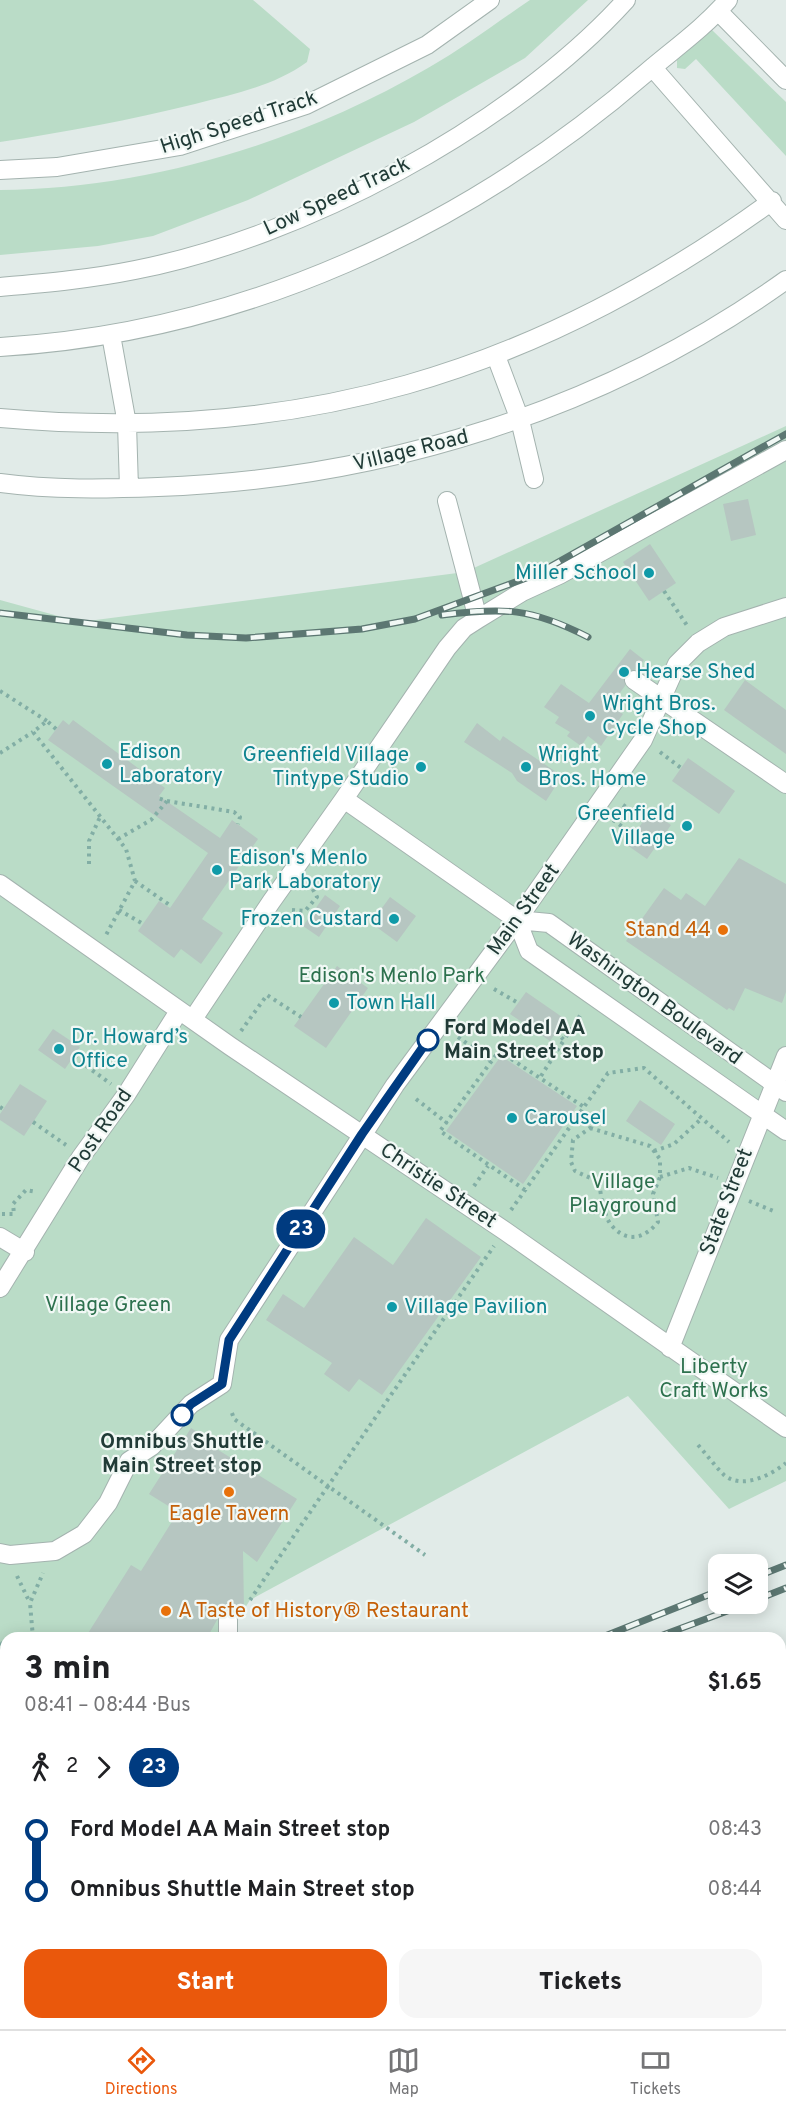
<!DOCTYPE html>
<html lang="en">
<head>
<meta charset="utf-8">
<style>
  body { margin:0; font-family:Overpass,sans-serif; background:#f6f6f6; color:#202124; height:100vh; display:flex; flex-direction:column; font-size:22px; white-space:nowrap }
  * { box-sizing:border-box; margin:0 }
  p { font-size:20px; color:#757577 }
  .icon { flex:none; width:33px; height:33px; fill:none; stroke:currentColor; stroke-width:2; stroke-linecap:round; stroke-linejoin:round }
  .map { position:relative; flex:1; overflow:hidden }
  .drawer { position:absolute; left:0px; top:1632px; width:786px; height:398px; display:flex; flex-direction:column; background:#fff; border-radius:18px 18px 0 0; box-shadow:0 3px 15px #0003 }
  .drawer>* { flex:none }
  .badge { padding:0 12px; border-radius:20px; font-size:21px; line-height:39px }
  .buttons { position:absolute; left:708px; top:1554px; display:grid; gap:12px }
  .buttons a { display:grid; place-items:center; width:60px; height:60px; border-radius:12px; background:#fff; box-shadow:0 3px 15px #0003; font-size:30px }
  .map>.badge { position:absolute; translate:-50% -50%; box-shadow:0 0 0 3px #fff }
  .legs { display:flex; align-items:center; gap:9px; height:66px; padding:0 24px; font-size:20px }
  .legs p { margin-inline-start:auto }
  .overview { display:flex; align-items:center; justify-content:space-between; height:102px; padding:0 24px }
  h1 { font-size:33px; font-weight:800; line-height:45px }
  .button { display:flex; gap:12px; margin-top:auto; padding:12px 24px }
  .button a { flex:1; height:69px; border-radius:18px; background:#ea580c; color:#fff; font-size:24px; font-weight:800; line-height:69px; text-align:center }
  .button a+a { background:#f6f6f6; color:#202124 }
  ul { padding:0 24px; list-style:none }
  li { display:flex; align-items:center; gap:21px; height:60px; font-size:22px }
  li i { display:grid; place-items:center; width:9px; height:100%; margin:0 8px; background:currentColor }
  li i::after { content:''; width:15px; height:15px; margin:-8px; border:4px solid; border-radius:50%; background:#fff }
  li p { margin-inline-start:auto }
  li:first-child i { background:linear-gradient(#0000 50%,currentColor 0) }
  li:last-child i { background:linear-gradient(currentColor 50%,#0000 0) }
  .tab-bar { display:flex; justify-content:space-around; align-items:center; height:84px; border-top:2px solid #e0e0e0; background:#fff; font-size:16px; color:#757577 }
  .tab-bar a { display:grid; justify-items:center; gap:3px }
  .tab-bar .active { color:#ea580c }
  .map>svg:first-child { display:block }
  .green { fill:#badcc7 }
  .water { fill:#89bdcf }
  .building { fill:#b6c6c1 }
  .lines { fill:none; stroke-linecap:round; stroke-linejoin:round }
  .minor-casing { stroke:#a4b3af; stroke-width:20 }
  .major-casing { stroke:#c1c8c7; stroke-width:20 }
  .path { stroke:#82aea5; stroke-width:4; stroke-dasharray:3 4.5; stroke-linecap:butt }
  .minor { stroke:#fff; stroke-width:18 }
  .major { stroke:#66a097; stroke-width:18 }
  .rail-casing { stroke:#5c7772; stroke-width:7 }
  .rail { stroke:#f1f8f5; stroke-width:4.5; stroke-dasharray:14; stroke-linecap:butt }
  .line-1-casing { stroke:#fff; stroke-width:14 }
  .line-1 { stroke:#003b80; stroke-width:9 }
  .culture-dot { fill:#0f9aa8; stroke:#f1f8f5; stroke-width:2 }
  .food-dot { fill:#e8710a; stroke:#f1f8f5; stroke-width:2 }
  .stop-1-dot { fill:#fff; stroke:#003b80; stroke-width:3 }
  .labels { text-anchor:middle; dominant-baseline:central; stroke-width:4.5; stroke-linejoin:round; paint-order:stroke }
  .street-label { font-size:21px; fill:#213b37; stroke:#f1f8f5 }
  .culture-label { font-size:21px; fill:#0d838f; stroke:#f1f8f5; text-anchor:start }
  .food-label { font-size:21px; fill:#c56008; stroke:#f1f8f5; text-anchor:end }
  .park-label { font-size:21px; fill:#2d714e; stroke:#f1f8f5 }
  .stop-label { font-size:21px; font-weight:bold; fill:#213b37; stroke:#f1f8f5; text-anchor:start }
</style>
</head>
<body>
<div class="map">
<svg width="786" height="2029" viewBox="0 0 786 2029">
  <rect width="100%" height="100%" fill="#e1ebe8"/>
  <!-- green -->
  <path class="green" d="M0 0H253L310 49 307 62C274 86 234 94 195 104 130 120 66 132 0 142Z
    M530 0H588L525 58 414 122 248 200 153 236 98 246 0 255V190C148 189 301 142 428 68 463 48 496 23 530 0Z
    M712 30 786 102V156L696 59 685 69 677 68V60Z
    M786 426V1481L729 1509 628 1396 250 1600 226 1638H6V1835L0 1839V600L80 622 465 572Z
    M786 1890V2029H544L549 2024H780V1892Z
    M406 2024H509L506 2029H392Z"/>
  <!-- water -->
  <path class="water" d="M6 1797V1870L0 1873V1802Z"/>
  <!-- building -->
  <path class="building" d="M748 499 756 535 731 541 723 504Z
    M650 544 676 583 649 601 623 562Z
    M630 649 644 660 637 669 625 673V686L610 706 623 714 601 746 588 736 581 746 567 736 570 732 555 723 559 717 544 707 561 684 589 703Z
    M745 680 786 710V754L724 710Z
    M63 720 69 725 73 720 165 788 159 796 220 838 232 820 258 839 202 919 223 933 201 964 181 949 174 958 138 931 159 901 170 908 208 853 48 740Z
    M477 723 500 741 503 736 562 776 546 801 517 781 512 773 464 742Z
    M688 758 735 791 719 814 672 781Z
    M650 811 671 825 647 859 627 845Z
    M739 858 786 884V992L782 1003 745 988 734 1011 729 1008 727 1010 626 941 664 888 681 900 686 893 705 906Z
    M325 895 340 906 319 937 303 926Z
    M390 897 416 916 397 942 371 923Z
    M337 966 368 988 326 1048 294 1026Z
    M526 992 565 1019 550 1041 510 1014Z
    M53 1029 80 1047 65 1069 38 1050Z
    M501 1056 577 1106 523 1184 446 1131Z
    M20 1084 47 1101 24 1136 0 1120V1114Z
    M640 1100 675 1124 661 1145 626 1121Z
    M426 1218 481 1257 382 1395 359 1379 349 1392 324 1374 332 1363 266 1320 283 1294 304 1308 354 1237 393 1265Z
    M191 1428 217 1444 215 1448 297 1499 257 1562 243 1551 244 1609 222 1611 207 1638H85L131 1565 141 1571 178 1512 149 1494Z"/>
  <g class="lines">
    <!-- minor casing -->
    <g class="minor-casing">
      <path id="minor" d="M718 11 786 80
        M653 68 786 220
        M0 170 57 167 180 146 306 105 427 45 490 0
        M0 287C45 283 91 279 135 270 301 238 512 126 626 0
        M111 335 127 424 129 488
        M0 347C241 333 466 229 647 72 674 49 705 27 728 0
        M496 356 520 420 534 479
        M0 418C295 444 533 375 772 201
        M0 483C52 490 106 489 158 487 382 479 603 411 786 280
        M447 501 478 619
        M634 680 786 784
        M344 799 517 920 549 923 786 1092
        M0 884 230 1046 505 1231 786 1428
        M517 920 529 951 786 1131
        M193 1019 271 902 344 799 447 648 464 628 478 619 522 592 559 575 786 450
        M0 1237 25 1252
        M0 1288 81 1157 126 1095 179 1011
        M670 1348 786 1056
        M0 1553 10 1555 55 1551 84 1534 108 1503 129 1461 152 1446 191 1404 222 1384 229 1340 395 1085 517 920 643 740 677 664 698 643 724 627 786 607
        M228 1620V1638
        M0 1901 6 1899"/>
    </g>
    <!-- major casing -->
    <g class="major-casing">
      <path id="major" d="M780 1838 786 1836
        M780 1854 786 1851
        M282 2029 297 2024
        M522 2029 526 2024"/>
    </g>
    <!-- path -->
    <path class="path" d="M664 591 688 627
      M0 691 47 721
      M56 729 47 721 33 732 126 849 135 881 106 935
      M660 752 681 768
      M0 753 33 732
      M167 801 234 812 240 817 238 824
      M623 805 644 820
      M613 820 634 835
      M118 839 151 820 167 801 158 798
      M89 864V841L100 817
      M135 881 171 906
      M119 910 143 924
      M292 910 305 911 317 897 309 882
      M494 989 518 1003
      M241 1031 267 995 301 1017
      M556 1032 564 1040 581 1014
      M458 1037 491 1061
      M74 1057 111 1084
      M541 1076 564 1040
      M416 1099 447 1123
      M0 1107 3 1109
      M33 1122 66 1145
      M590 1128 650 1146 660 1159V1177L653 1194 658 1222C646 1237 629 1244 613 1227 603 1217 601 1195 599 1182L575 1171 571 1162 573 1140Z
      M654 1151 674 1144 701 1119
      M660 1177 689 1168 718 1178
      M474 1186 488 1166
      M525 1190 440 1131 499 1051 584 1107
      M749 1201 776 1212
      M511 1210 608 1073 644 1068 729 1142
      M2 1214H14L13 1204 26 1190 37 1192
      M232 1413 234 1419 328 1486 494 1246
      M698 1445C707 1455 715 1466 724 1475 742 1490 771 1475 786 1463
      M17 1576 30 1603
      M250 1600 328 1486 425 1555
      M33 1638 30 1603 43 1573
      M0 1643 6 1647
      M0 1759 6 1753"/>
    <!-- minor -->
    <use href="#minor" class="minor"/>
    <!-- major -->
    <use href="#major" class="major"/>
    <!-- rail casing -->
    <g class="rail-casing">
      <path id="rail" d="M0 613 187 635 246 638 362 629 415 619 537 574 786 434
        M442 615C504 607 531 608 588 637
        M758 1576 786 1565
        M758 1599 786 1588
        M600 1638 718 1591
        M655 1638 746 1604
        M780 1670 786 1668
        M780 1687 786 1684
        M0 1922 6 1920
        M0 1970 6 1967
        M0 1986 6 1984"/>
    </g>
    <!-- rail -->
    <use href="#rail" class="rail"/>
  </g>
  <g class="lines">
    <!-- line-1 casing -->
    <g class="line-1-casing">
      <path id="line-1" d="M182 1415 191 1404 222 1384 229 1340 362 1134 428 1040"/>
    </g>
    <!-- line-1 -->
    <use href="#line-1" class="line-1"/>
  </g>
  <!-- markers -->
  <g class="culture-dot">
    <circle cx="649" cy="573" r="6"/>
    <circle cx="624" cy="672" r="6"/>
    <circle cx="590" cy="716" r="6"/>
    <circle cx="107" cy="764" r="6"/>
    <circle cx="421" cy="767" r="6"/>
    <circle cx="526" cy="767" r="6"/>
    <circle cx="687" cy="826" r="6"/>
    <circle cx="217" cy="870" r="6"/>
    <circle cx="394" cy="919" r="6"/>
    <circle cx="334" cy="1003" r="6"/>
    <circle cx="59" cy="1049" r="6"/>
    <circle cx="512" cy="1118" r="6"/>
    <circle cx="392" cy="1307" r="6"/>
  </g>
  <g class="food-dot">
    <circle cx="723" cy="930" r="6"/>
    <circle cx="229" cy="1492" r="6"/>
    <circle cx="166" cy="1611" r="6"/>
  </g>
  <g class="stop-1-dot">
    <circle cx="428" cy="1040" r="10"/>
    <circle cx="182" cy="1415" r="10"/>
  </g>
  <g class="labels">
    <!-- street labels -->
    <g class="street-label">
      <text transform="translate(239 123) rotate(-18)">High Speed Track</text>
      <text transform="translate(337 197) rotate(-25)">Low Speed Track</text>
      <text transform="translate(411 451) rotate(-14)">Village Road</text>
      <text transform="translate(524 910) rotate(-54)">Main Street</text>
      <text transform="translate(654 999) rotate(36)">Washington Boulevard</text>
      <text transform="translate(101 1131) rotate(-56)">Post Road</text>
      <text transform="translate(438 1186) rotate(34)">Christie Street</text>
      <text transform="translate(727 1202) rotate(-69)">State Street</text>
    </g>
    <!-- culture labels -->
    <g class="culture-label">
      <text x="637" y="573" text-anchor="end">Miller School</text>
      <text x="636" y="672">Hearse Shed</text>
      <text x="602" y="704">Wright Bros.<tspan x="602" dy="24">Cycle Shop</tspan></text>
      <text x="119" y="752">Edison<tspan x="119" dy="24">Laboratory</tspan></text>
      <text x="409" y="755" text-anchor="end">Greenfield Village<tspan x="409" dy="24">Tintype Studio</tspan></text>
      <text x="538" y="755">Wright<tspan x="538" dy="24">Bros. Home</tspan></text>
      <text x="675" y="814" text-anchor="end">Greenfield<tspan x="675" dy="24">Village</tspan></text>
      <text x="229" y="858">Edison's Menlo<tspan x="229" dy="24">Park Laboratory</tspan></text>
      <text x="382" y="919" text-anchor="end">Frozen Custard</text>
      <text x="346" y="1003">Town Hall</text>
      <text x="71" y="1037">Dr. Howard’s<tspan x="71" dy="24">Office</tspan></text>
      <text x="524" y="1118">Carousel</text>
      <text x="404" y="1307">Village Pavilion</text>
    </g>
    <!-- food labels -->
    <g class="food-label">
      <text x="711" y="930">Stand 44</text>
      <text x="229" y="1514" text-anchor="middle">Eagle Tavern</text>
      <text x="178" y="1611" text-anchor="start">A Taste of History® Restaurant</text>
    </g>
    <!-- park labels -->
    <g class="park-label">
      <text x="392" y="976">Edison's Menlo Park</text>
      <text x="623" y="1182">Village<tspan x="623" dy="24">Playground</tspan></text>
      <text x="108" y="1305">Village Green</text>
      <text x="714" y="1367">Liberty<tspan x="714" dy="24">Craft Works</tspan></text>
    </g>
    <!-- stop labels -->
    <g class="stop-label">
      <text x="444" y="1028">Ford Model AA<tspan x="444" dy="24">Main Street stop</tspan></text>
      <text x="182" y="1442" text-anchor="middle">Omnibus Shuttle<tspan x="182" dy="24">Main Street stop</tspan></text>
    </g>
  </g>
</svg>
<div class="buttons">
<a><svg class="icon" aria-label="layers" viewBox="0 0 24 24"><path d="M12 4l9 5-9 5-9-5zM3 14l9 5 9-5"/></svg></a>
</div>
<b class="badge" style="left:301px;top:1229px;background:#003b80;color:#fff">23</b>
<section class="drawer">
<div class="overview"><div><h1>3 min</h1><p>08:41 – 08:44 · Bus</p></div><b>$1.65</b></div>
<div class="legs"><svg class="icon" aria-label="walk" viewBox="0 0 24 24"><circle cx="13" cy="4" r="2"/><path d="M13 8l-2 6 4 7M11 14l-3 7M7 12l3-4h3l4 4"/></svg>2<svg class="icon" aria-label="forward" viewBox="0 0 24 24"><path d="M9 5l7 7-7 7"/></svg><b class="badge" style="background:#003b80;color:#fff">23</b></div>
<ul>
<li><i style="color:#003b80"></i><b>Ford Model AA Main Street stop</b><p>08:43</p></li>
<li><i style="color:#003b80"></i><b>Omnibus Shuttle Main Street stop</b><p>08:44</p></li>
</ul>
<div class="button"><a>Start</a><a>Tickets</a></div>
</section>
</div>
<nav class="tab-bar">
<a class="active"><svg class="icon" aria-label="directions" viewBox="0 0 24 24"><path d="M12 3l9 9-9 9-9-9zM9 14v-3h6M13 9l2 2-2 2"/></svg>Directions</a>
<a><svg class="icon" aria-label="map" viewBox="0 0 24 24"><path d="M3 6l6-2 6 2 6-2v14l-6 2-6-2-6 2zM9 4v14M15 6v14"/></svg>Map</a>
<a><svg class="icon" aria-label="tickets" viewBox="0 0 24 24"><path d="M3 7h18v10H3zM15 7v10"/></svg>Tickets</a>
</nav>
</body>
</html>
